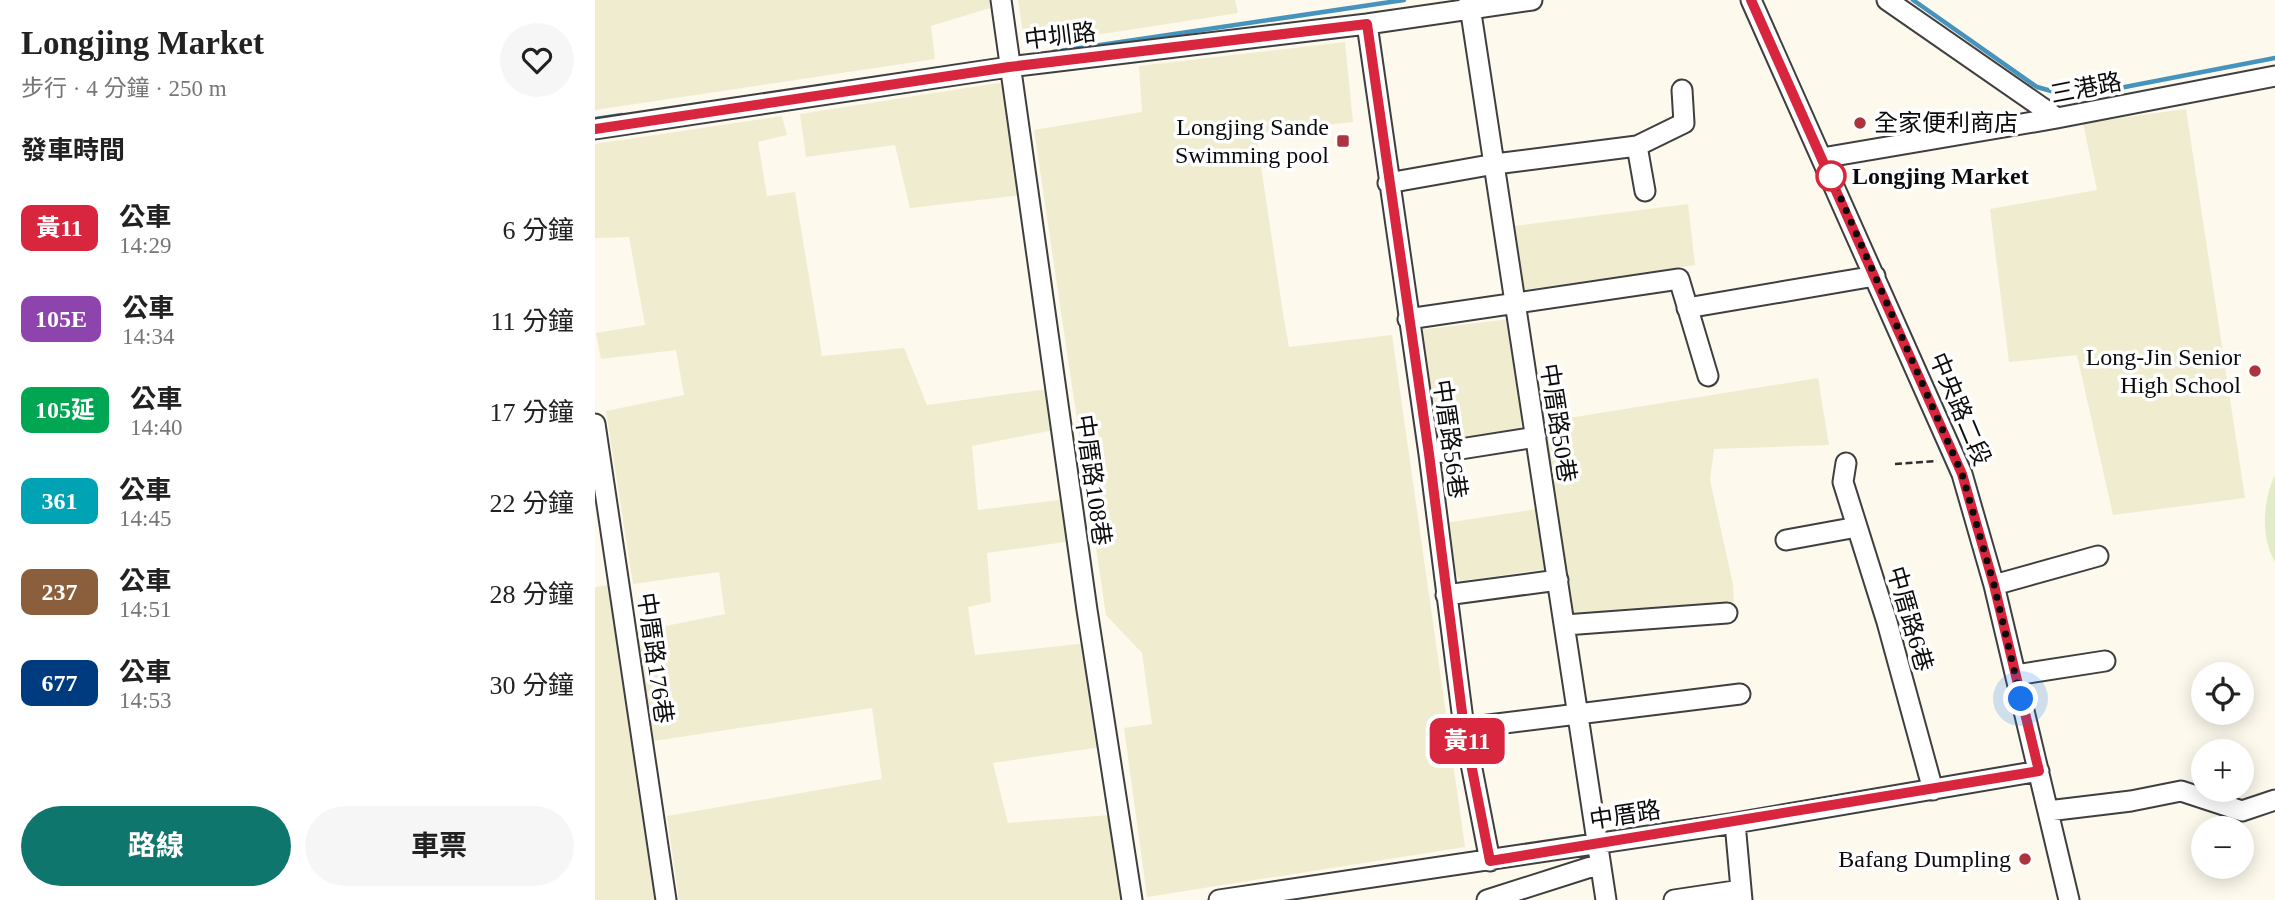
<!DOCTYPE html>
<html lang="zh-TW">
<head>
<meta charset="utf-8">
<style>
  body { margin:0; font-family:"Times New Roman","Noto Sans TC",serif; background:#f6f6f6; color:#222; height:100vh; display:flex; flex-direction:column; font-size:26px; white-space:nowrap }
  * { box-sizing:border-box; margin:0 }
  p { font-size:23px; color:#767676 }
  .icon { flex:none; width:38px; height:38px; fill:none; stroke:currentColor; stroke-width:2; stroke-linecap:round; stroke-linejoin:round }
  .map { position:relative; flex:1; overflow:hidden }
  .side { display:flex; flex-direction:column; background:#fff; width:595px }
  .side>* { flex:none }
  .badge { padding:0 14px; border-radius:10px; font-size:24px; line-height:46px }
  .tools { position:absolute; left:1596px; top:662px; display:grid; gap:14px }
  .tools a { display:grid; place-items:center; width:63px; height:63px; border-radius:50%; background:#fff; box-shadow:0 4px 18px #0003; font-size:35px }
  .you { position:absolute; width:35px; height:35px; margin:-18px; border:5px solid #fff; border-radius:50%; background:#1a73e8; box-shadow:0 0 0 10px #1a73e833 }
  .map>.badge { position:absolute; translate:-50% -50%; box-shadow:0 0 0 4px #fff }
  h2 { padding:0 21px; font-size:26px; line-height:63px }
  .round { display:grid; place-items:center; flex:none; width:74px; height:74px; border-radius:37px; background:#f6f6f6 }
  .summary { display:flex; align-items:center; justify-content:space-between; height:119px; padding:0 21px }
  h1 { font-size:33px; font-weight:700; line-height:52px }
  .primary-button { display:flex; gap:14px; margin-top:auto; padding:14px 21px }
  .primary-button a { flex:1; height:80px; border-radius:42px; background:#0f766e; color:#fff; font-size:28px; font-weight:700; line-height:80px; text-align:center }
  .primary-button a+a { background:#f6f6f6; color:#222 }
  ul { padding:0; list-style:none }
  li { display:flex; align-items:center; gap:21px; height:91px; padding:0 21px }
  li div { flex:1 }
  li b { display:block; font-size:26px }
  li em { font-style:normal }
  li .badge { min-width:77px; font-weight:700; text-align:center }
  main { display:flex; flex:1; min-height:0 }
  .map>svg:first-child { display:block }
  .farmland { fill:#f0ecd0 }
  .pitch { fill:#e2eccb }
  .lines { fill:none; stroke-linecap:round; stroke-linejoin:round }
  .stream { stroke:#4693bd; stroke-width:4.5 }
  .minor-casing { stroke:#3f3f3f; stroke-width:23 }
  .path { stroke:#2e2e2e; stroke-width:2.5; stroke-dasharray:7 3.5; stroke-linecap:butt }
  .minor { stroke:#fff; stroke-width:19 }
  .line-casing { stroke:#fff; stroke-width:16 }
  .line { stroke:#d7263d; stroke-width:10 }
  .walk { stroke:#0c0c0c; stroke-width:7; stroke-dasharray:0 12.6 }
  .poi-dot { fill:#ac343f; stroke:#fff; stroke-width:2.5 }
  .stop-dot { fill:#fff; stroke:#d7263d; stroke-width:3.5 }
  .labels { text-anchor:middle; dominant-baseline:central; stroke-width:7; stroke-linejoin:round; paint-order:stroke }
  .street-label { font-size:24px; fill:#0c0c0c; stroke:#fff }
  .poi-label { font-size:24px; fill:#0c0c0c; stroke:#fff; text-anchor:end }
  .stop-label { font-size:24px; font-weight:bold; fill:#0c0c0c; stroke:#fff; text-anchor:start }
</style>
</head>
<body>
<main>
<section class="side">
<div class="summary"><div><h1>Longjing Market</h1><p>步行 · 4 分鐘 · 250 m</p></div><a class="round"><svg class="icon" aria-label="heart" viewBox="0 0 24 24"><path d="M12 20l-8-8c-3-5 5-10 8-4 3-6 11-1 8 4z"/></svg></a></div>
<h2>發車時間</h2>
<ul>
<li><span class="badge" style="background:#d7263d;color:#fff">黃11</span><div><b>公車</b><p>14:29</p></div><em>6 分鐘</em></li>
<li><span class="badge" style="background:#8e44ad;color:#fff">105E</span><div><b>公車</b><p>14:34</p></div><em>11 分鐘</em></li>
<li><span class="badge" style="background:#00a651;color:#fff">105延</span><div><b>公車</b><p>14:40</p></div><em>17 分鐘</em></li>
<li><span class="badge" style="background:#00a3b4;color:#fff">361</span><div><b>公車</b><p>14:45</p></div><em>22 分鐘</em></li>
<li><span class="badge" style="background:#8b5e3c;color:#fff">237</span><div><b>公車</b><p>14:51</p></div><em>28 分鐘</em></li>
<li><span class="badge" style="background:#003b80;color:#fff">677</span><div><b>公車</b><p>14:53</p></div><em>30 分鐘</em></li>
</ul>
<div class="primary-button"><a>路線</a><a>車票</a></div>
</section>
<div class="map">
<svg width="1680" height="900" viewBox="0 0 1680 900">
  <rect width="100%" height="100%" fill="#fdf9ed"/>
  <!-- farmland -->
  <path class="farmland" d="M0 0H394L395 8 336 26 340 59 0 110Z
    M423 0H640L643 13 430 46Z
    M750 42 758 122 661 133 689 320 694 347 797 335 870 847 552 897 529 728 557 724 547 653 511 615 439 130 547 112 544 66Z
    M410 82 428 195 315 208 300 145 211 157 205 114Z
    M1591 109 1650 498 1518 515 1482 355 1414 362 1395 209 1502 190 1488 123Z
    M187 116 192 135 163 142 172 196 200 192 227 356 309 348 332 405 452 389 459 430 377 446 383 510 472 499 477 541 392 553 396 602 373 607 380 655 493 643 506 747 398 763 413 823 515 815 529 900H84L72 816 287 779 277 708 59 741 41 632 130 614 124 572 38 584 11 411 89 395 81 350 6 359 1 333 50 325 34 237 0 238V144Z
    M1093 204 1100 265 928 290 919 226Z
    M915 319 926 399V433L841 443 824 330Z
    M1223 378 1234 445 1119 449 1115 480 1138 584 1139 606 976 621 968 567 866 581 858 571 850 523 962 506 949 422Z
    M13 585 63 900H0V587Z"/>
  <!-- pitch -->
  <path class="pitch" d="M1680 475V562C1665 537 1668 500 1680 475Z"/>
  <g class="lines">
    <!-- stream -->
    <path class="stream" d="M1318 0 1442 87 1478 97 1680 58
      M458 52 809 0
      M0 119 27 115"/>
    <!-- minor casing -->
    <g class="minor-casing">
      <path id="minor" d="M406 0 492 610 537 900
        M874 0 1011 900
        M1156 0 1367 474 1399 585 1474 900
        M1292 0 1462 118
        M772 24 834 454 869 728 895 861
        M0 129 414 67 772 24 937 0
        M1227 158 1462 118 1680 76
        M793 183 900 164 1042 146
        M1050 191 1042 146 1089 123 1087 90
        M1092 308 1280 276
        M813 319 1084 279 1113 376
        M0 424 71 900
        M834 454 941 437
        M1251 463 1248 482 1292 622 1338 790
        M1191 540 1262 527
        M1399 585 1503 556
        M851 595 963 580
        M970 625 1132 613
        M1421 675 1510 661
        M869 728 1145 694
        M1453 811 1536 801 1586 791 1647 811 1680 800
        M1140 823 1147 900
        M624 900 1140 823 1444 771
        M892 900 1005 864
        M1079 900 1146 890"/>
    </g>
    <!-- path -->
    <path class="path" d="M1300 464 1342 461"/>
    <!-- minor -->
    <use href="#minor" class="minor"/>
  </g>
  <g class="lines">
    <!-- line casing -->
    <g class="line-casing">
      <path id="line" d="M0 129 414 67 772 24 834 454 869 728 895 861 1444 771 1399 585 1367 474 1156 0"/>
    </g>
    <!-- line -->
    <use href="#line" class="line"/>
    <!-- walk -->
    <path class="walk" d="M1236 176 1367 474 1399 585 1426 699"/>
  </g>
  <!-- markers -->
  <g class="poi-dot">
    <circle cx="1265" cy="123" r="7"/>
    <rect x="741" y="134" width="14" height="14" rx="3.5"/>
    <circle cx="1660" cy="371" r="7"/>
    <circle cx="1430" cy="859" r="7"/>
  </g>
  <circle class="stop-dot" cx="1236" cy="176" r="14"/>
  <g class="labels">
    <!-- street labels -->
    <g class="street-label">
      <text transform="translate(465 36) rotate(-7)">中圳路</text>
      <text transform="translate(1491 88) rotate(-11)">三港路</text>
      <text transform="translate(1365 409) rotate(67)">中央路二段</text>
      <text transform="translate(963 423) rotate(81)">中厝路50巷</text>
      <text transform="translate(855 439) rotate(82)">中厝路56巷</text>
      <text transform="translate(498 480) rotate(82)">中厝路108巷</text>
      <text transform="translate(1315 619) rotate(74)">中厝路6巷</text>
      <text transform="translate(60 658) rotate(82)">中厝路176巷</text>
      <text transform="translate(1030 815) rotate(-9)">中厝路</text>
    </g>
    <!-- poi labels -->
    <g class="poi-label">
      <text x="1279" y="123" text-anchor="start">全家便利商店</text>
      <text x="734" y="127">Longjing Sande<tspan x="734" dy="28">Swimming pool</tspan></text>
      <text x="1646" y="357">Long-Jin Senior<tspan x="1646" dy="28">High School</tspan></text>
      <text x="1416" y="859">Bafang Dumpling</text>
    </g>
    <!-- stop labels -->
    <g class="stop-label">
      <text x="1257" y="176">Longjing Market</text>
    </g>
  </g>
</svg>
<div class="tools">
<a><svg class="icon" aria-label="locate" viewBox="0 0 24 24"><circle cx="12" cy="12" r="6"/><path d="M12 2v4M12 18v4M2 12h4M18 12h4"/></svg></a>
<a>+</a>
<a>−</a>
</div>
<div class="you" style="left:1426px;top:699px"></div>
<b class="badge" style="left:872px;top:741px;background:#d7263d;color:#fff">黃11</b>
</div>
</main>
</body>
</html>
